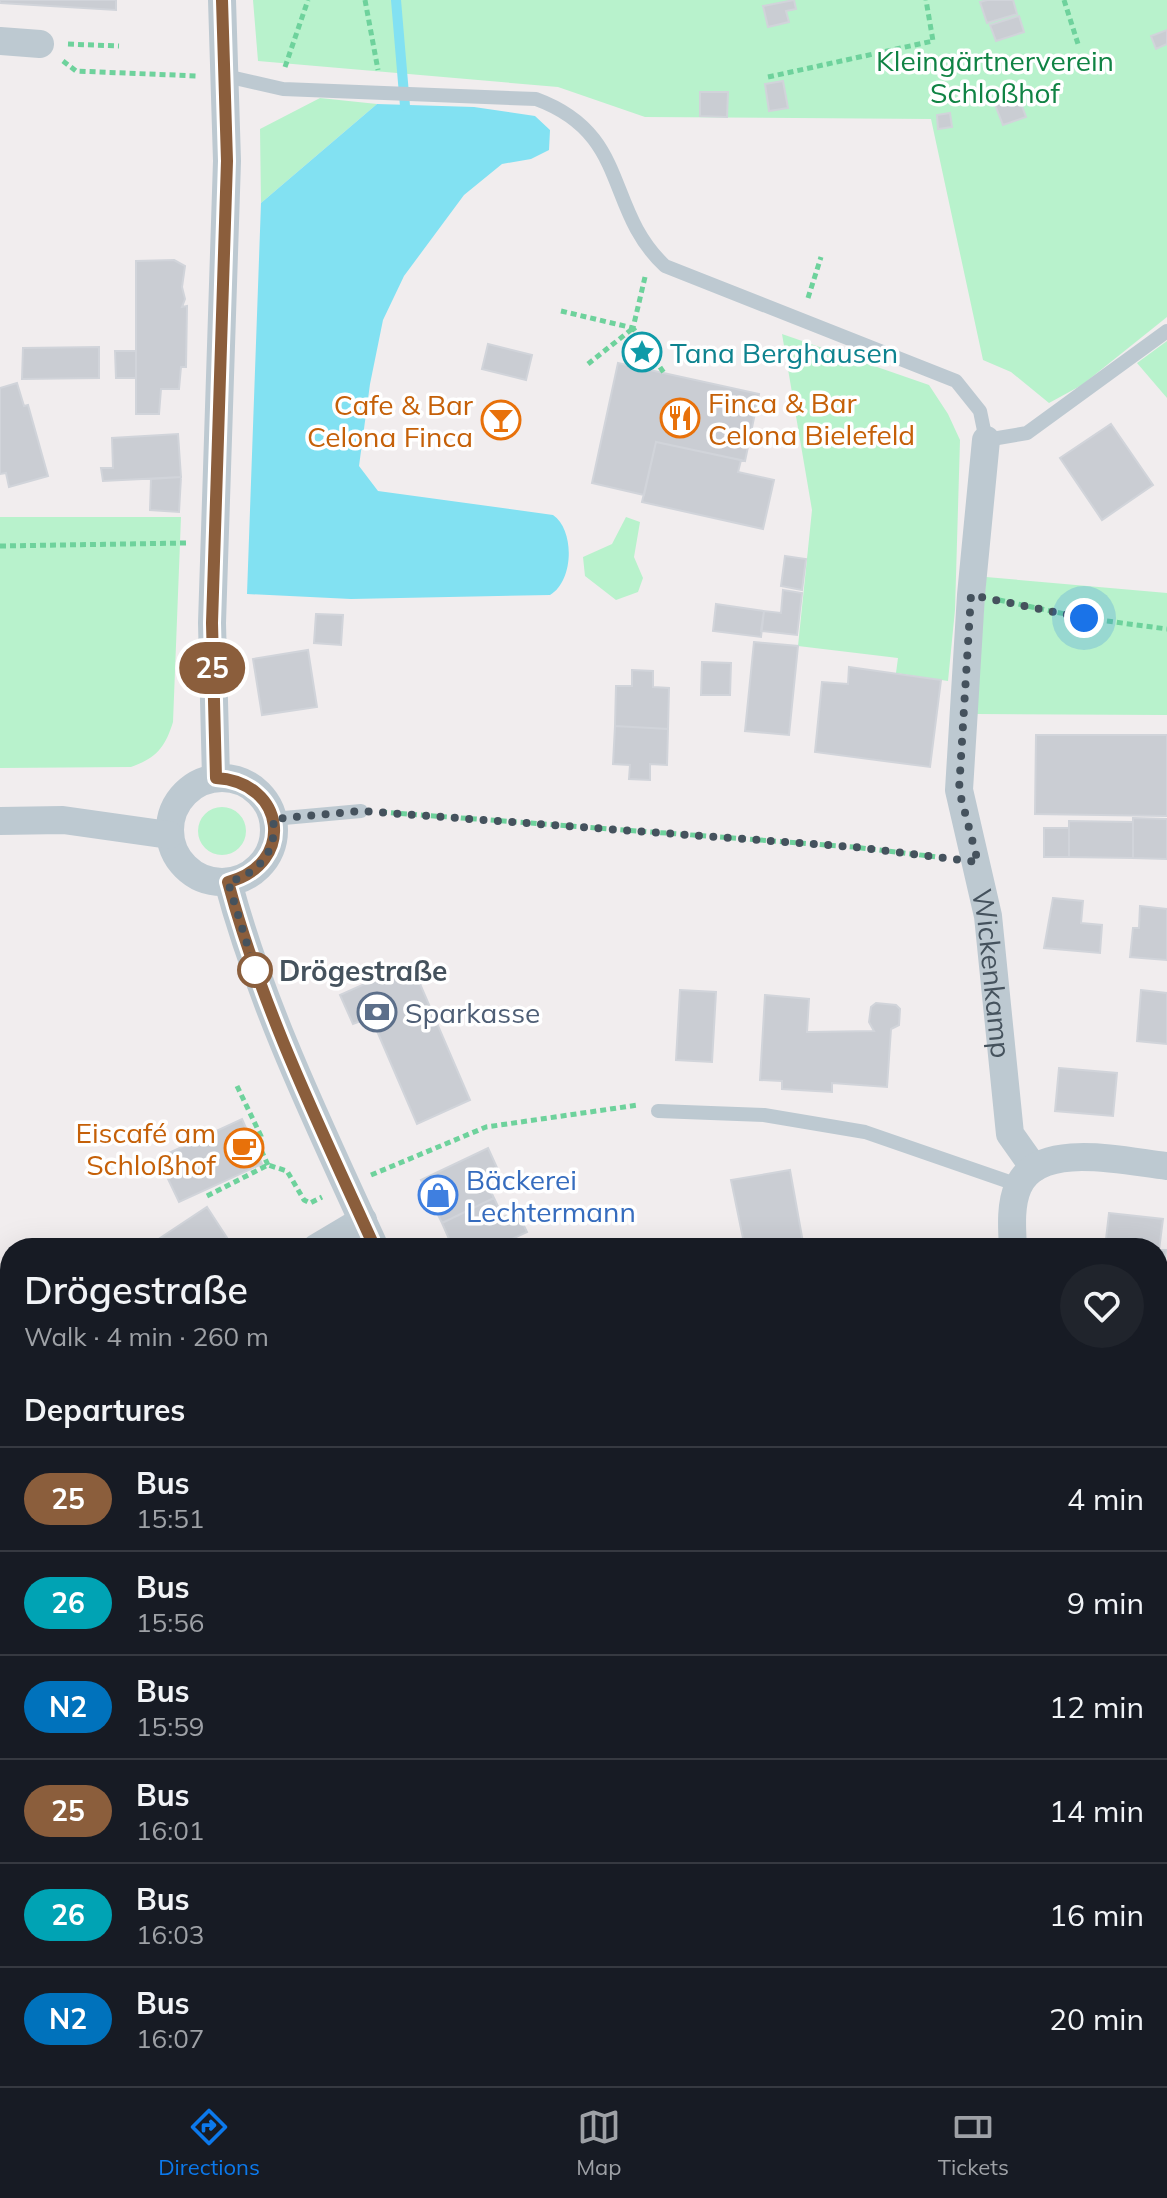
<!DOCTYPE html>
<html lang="en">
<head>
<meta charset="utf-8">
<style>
  body { margin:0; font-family:Mulish,sans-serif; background:#20242c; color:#f1f3f6; height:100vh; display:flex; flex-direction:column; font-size:30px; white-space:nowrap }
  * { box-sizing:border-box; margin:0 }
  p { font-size:26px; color:#9ea1a6 }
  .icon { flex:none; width:44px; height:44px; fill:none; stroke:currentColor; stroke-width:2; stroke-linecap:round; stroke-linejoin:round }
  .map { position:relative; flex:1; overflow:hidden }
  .details { position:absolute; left:0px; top:1238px; width:1168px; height:848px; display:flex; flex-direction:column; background:#171b24; border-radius:32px 32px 0 0; box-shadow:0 8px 32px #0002 }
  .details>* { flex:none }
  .badge { padding:0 16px; border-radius:26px; font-size:28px; line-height:52px }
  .you { position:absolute; width:40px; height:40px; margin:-20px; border:6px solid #fff; border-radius:50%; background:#1a73e8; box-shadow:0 0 0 12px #1a73e833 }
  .map>.badge { position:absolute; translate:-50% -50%; box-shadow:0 0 0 4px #fff }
  h2 { padding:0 24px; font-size:30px; line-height:72px }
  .round { display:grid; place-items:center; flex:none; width:84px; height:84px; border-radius:42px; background:#20242c }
  .summary { display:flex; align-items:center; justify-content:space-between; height:136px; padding:0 24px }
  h1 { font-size:38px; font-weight:600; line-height:60px }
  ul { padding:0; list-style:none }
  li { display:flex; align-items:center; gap:24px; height:104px; padding:0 24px; border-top:2px solid #363941 }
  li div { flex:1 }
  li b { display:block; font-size:30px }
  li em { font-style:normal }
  li .badge { min-width:88px; font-weight:700; text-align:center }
  .dock { display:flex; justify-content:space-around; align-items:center; height:112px; border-top:2px solid #363941; background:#171b24; font-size:22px; color:#9ea1a6 }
  .dock a { display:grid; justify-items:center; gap:4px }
  .dock .active { color:#0c79ec }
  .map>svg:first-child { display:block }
  .green { fill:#b8f2cc }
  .water { fill:#82e1f2 }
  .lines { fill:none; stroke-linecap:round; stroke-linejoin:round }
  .stream { stroke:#82e1f2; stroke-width:10 }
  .building { fill:#cacdd3; stroke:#d1d4da; stroke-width:2 }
  .path { stroke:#6ed29c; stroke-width:5; stroke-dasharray:6 4; stroke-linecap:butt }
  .service { stroke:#bdc9d1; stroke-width:14 }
  .minor { stroke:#bdc9d1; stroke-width:28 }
  .line-casing { stroke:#fff; stroke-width:18 }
  .line { stroke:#8b5e3c; stroke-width:12 }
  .walk { stroke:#45525d; stroke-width:8; stroke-dasharray:0 14.4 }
  .stop-dot { fill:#fff; stroke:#8b5e3c; stroke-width:4 }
  .labels { text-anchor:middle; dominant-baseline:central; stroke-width:7; stroke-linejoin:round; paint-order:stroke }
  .park-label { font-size:28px; fill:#108344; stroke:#fff }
  .culture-label { font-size:28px; fill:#0d838f; stroke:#fff; text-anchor:start }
  .food-label { font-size:28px; fill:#c56008; stroke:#fff; text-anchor:end }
  .stop-label { font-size:28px; font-weight:bold; fill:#45525d; stroke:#fff; text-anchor:start }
  .street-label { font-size:28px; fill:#45525d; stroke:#fff }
  .service-label { font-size:28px; fill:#4e5e75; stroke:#fff; text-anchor:start }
  .shop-label { font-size:28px; fill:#366cbe; stroke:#fff; text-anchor:start }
</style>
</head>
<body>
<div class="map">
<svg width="1167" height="2086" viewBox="0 0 1167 2086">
  <rect width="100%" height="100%" fill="#f1edee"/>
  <!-- green -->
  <path class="green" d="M253 0H1167V317L1082 385 1049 403 1011 372 983 360 931 119 645 117 558 87 258 61Z
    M320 98 377 104 261 203 260 129Z
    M782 334 929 385 948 414 960 440 955 610 948 681 896 673 898 658 798 646 812 510Z
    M1167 341V398L1137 363Z
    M0 517H181L173 722C165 748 156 758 131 767L0 768Z
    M626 517 640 522 634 557 643 578 638 592 616 600 585 576 583 557 612 544Z
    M986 577 1167 593V715L976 714Z
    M198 831a24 24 0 1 1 48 0a24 24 0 1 1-48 0Z"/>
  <!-- water -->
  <path class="water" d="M377 104 474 107 535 116 550 130 549 150 531 159 502 164 464 195 404 276 383 320 370 384 359 466 378 491 553 515C575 530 574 581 550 595L351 599 247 594 261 203Z"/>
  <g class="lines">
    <!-- stream -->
    <path class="stream" d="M396 0 405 106"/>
  </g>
  <!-- building -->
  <path class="building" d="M0 0H116V10L0 3Z
    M794 0 796 9 786 11 789 22 768 27 763 6Z
    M987 0H1013L1017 14 987 23 980 2Z
    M1019 16 1024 32 996 41 990 25Z
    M1167 30V44L1156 49 1151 36Z
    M783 81 788 108 769 111 765 84Z
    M700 92H728L727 117 700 116Z
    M1017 93 1026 117 1003 125 994 102Z
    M950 113 952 127 938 129 937 115Z
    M174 260 185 266 182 287 185 299 182 307 187 306 186 367H181L179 389H161L159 414H136V261Z
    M488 344 532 355 526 380 482 369Z
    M99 347V378L22 379 23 348Z
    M115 351H136V378H116Z
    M618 363 759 394 745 461 656 442 644 495 592 483Z
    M17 383 24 406 28 405 48 476 9 487 6 473 0 474V388Z
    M1111 424 1153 485 1102 520 1060 458Z
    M178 434 181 477 103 481 101 468H113L112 438Z
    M656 442 741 460 738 472 774 480 763 529 642 502Z
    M181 477 179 512 150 510 151 479Z
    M785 556 806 559 802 590 781 586Z
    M783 590 802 593 797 635 761 631 764 611 781 613Z
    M716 604 764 611 761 637 713 631Z
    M316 614 343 615 341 645 314 643Z
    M754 642 798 646 789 735 745 731Z
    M308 650 317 707 262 715 253 659Z
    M702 662 731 663 730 695H701Z
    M849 667 941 680 930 767 815 752 822 682 848 684Z
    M632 670 653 671V687L669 688 668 729 615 726 616 686H632Z
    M615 726 668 729 667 765 650 764V780L629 779 630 765 613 764Z
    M1036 735H1167V816L1035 814Z
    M1133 818 1167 819V859L1133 858Z
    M1069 821 1133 822V858L1069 857Z
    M1044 828H1069V857H1044Z
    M1053 898 1083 901 1081 923 1102 925 1100 953 1044 948Z
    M1140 906 1167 909V960L1130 957 1133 928H1139Z
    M411 963 470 1100 417 1124 371 1017 353 1024 340 995Z
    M680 990 716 992 712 1062 676 1060Z
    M1141 990 1167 993V1044L1137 1041Z
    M765 995 809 999 807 1032 874 1031 869 1022 871 1007 876 1003 896 1005 900 1009 899 1025 891 1029 887 1087 832 1083V1092L782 1089V1081L760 1080Z
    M1059 1068 1117 1073 1113 1116 1055 1111Z
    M242 1119 262 1164 179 1202 158 1158Z
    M488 1148 499 1172 485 1179 494 1198 442 1223 421 1180Z
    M790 1170 804 1248H745L731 1180Z
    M494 1198 503 1217 517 1211 527 1232 493 1248H453L442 1223Z
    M207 1207 233 1247 153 1248 151 1244Z
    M1109 1213 1163 1219 1159 1250H1166L1163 1284H1158V1248H1105Z
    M1158 1284H1167V1317L1158 1316Z
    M10 1417V1502L0 1498V1442Z
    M0 1534 10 1535 9 1613 0 1612Z
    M0 1612 9 1613 0 1685Z
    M1167 1629V1673L1158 1674V1630Z
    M1167 1707V1750L1158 1751V1708Z
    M1158 1795 1167 1796V1851L1158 1850Z
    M1158 1891H1167V1931H1158Z
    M1158 1971 1167 1972V2023L1158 2022Z
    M0 1980 7 2016 0 2017Z
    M7 2016 10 2059 0 2060V2017Z
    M171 2076 173 2086H128L126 2077Z
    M290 2076H367L369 2086H292Z
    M367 2076H442L443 2082 421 2086H369Z"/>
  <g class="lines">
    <!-- path -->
    <path class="path" d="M365 0 378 70
      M1064 0 1078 44
      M68 44 119 46
      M63 61 76 71 197 76
      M285 67 308 0
      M768 77 933 41 926 0
      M645 277 633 328 664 373
      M808 298 821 257
      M561 311 633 328
      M588 364 632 329
      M0 546 186 543
      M999 600 1084 618 1167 629
      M381 812 854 847 945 858
      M237 1086 261 1136V1150L268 1165
      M371 1175 486 1127 638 1105
      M207 1196 268 1165 287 1171 304 1200 310 1203 322 1197
      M0 1889 10 1888
      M782 2083 813 2076"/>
    <!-- service -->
    <path class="service" d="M226 76 283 89 536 99C631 134 604 209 665 266L956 381 980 411 986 440 1027 433 1167 331
      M273 819 361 811
      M658 1111 764 1115 865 1132 1018 1185"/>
    <!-- minor -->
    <g class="minor">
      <path d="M0 41 40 44"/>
      <path id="s1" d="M986 440 971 595 959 790 988 916 1010 1134 1034 1168"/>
      <circle cx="222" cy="830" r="52"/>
      <path d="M216 778 212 623 227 161 222 0"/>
      <path d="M0 821 63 820 169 835"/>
      <path d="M228 882C262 1009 321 1129 375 1248"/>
      <path d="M316 1248 363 1220"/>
      <path d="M1013 1248C1012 1229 1010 1205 1018 1187 1038 1139 1128 1162 1167 1166"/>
      <path d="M76 2076 78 2086"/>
      <path d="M749 2076 754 2086"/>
      <path d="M1110 2076 1114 2086"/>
    </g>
  </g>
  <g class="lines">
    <!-- line casing -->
    <g class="line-casing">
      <path id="line" d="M222 0 227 161 212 623 216 778C286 782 296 864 228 882 262 1009 321 1129 375 1248"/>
    </g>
    <!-- line -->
    <use href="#line" class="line"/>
    <!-- walk -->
    <path class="walk" d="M255 970 228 882C258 874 278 851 273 819L361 811 854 847 978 862 959 790 971 595 1084 618"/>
  </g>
  <!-- icons -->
  <defs>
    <g id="sight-ring" transform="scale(2)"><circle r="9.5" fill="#fff" stroke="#0f9aa8" stroke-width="1.5"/><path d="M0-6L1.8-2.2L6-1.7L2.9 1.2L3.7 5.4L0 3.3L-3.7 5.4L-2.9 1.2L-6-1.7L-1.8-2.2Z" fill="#0f9aa8"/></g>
    <g id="restaurant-ring" transform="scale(2)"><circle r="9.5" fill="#fff" stroke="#e8710a" stroke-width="1.5"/><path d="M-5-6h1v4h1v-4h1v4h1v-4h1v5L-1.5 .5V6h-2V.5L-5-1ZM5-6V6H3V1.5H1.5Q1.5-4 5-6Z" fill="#e8710a"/></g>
    <g id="bar-ring" transform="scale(2)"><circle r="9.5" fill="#fff" stroke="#e8710a" stroke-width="1.5"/><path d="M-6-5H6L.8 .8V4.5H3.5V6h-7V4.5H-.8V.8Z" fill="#e8710a"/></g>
    <g id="bank-ring" transform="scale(2)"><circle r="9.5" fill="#fff" stroke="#5c6f8a" stroke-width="1.5"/><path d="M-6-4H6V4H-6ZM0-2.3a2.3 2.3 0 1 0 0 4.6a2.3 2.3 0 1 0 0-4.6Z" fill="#5c6f8a"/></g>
    <g id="cafe-ring" transform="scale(2)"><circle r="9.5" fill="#fff" stroke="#e8710a" stroke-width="1.5"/><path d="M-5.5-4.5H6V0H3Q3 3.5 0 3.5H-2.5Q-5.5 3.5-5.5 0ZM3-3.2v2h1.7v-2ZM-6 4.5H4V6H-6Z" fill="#e8710a"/></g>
    <g id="shop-ring" transform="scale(2)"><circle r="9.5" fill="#fff" stroke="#3f7fe0" stroke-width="1.5"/><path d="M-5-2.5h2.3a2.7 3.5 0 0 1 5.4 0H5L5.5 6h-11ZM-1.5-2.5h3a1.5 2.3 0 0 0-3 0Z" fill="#3f7fe0"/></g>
  </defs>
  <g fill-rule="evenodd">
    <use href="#sight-ring" x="642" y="352"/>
    <use href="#restaurant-ring" x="680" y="418"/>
    <use href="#bar-ring" x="501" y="420"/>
    <use href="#bank-ring" x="377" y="1012"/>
    <use href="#cafe-ring" x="244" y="1148"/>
    <use href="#shop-ring" x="438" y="1195"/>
  </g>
  <!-- markers -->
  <circle class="stop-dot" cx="255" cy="970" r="16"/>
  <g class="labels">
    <!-- park labels -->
    <g class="park-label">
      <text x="995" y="60">Kleingärtnerverein<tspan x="995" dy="32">Schloßhof</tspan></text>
    </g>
    <!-- culture labels -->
    <g class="culture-label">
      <text x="670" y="352">Tana Berghausen</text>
    </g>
    <!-- food labels -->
    <g class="food-label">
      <text x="708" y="402" text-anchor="start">Finca &amp; Bar<tspan x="708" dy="32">Celona Bielefeld</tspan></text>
      <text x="473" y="404">Cafe &amp; Bar<tspan x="473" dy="32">Celona Finca</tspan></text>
      <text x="216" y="1132">Eiscafé am<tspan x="216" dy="32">Schloßhof</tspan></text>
    </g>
    <!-- stop labels -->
    <g class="stop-label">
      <text x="279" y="970">Drögestraße</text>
    </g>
    <!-- street labels -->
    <g class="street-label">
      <text stroke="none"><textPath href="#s1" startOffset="538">Wickenkamp</textPath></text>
    </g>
    <!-- service labels -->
    <g class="service-label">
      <text x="405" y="1012">Sparkasse</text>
    </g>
    <!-- shop labels -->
    <g class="shop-label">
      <text x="466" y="1179">Bäckerei<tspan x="466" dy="32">Lechtermann</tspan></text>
    </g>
  </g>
</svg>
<div class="you" style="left:1084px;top:618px"></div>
<b class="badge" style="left:212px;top:668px;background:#8b5e3c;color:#fff">25</b>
<section class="details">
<div class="summary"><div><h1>Drögestraße</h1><p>Walk · 4 min · 260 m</p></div><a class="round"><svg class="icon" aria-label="heart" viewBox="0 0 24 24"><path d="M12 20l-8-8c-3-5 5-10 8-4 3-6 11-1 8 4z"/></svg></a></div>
<h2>Departures</h2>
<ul>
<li><span class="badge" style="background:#8b5e3c;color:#fff">25</span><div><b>Bus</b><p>15:51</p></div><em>4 min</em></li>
<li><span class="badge" style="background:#00a3b4;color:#fff">26</span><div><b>Bus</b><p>15:56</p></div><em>9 min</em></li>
<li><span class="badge" style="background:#0072bc;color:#fff">N2</span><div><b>Bus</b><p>15:59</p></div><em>12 min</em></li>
<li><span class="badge" style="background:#8b5e3c;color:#fff">25</span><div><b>Bus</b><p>16:01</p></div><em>14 min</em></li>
<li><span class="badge" style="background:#00a3b4;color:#fff">26</span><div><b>Bus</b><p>16:03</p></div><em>16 min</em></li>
<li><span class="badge" style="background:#0072bc;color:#fff">N2</span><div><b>Bus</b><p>16:07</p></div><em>20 min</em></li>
</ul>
</section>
</div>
<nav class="dock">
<a class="active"><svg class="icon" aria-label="directions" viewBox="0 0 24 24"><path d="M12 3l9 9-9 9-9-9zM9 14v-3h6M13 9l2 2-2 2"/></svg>Directions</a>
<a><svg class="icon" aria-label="map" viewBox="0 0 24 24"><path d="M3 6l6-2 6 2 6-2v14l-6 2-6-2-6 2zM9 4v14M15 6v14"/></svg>Map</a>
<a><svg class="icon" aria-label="tickets" viewBox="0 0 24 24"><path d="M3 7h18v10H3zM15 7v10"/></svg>Tickets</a>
</nav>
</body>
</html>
